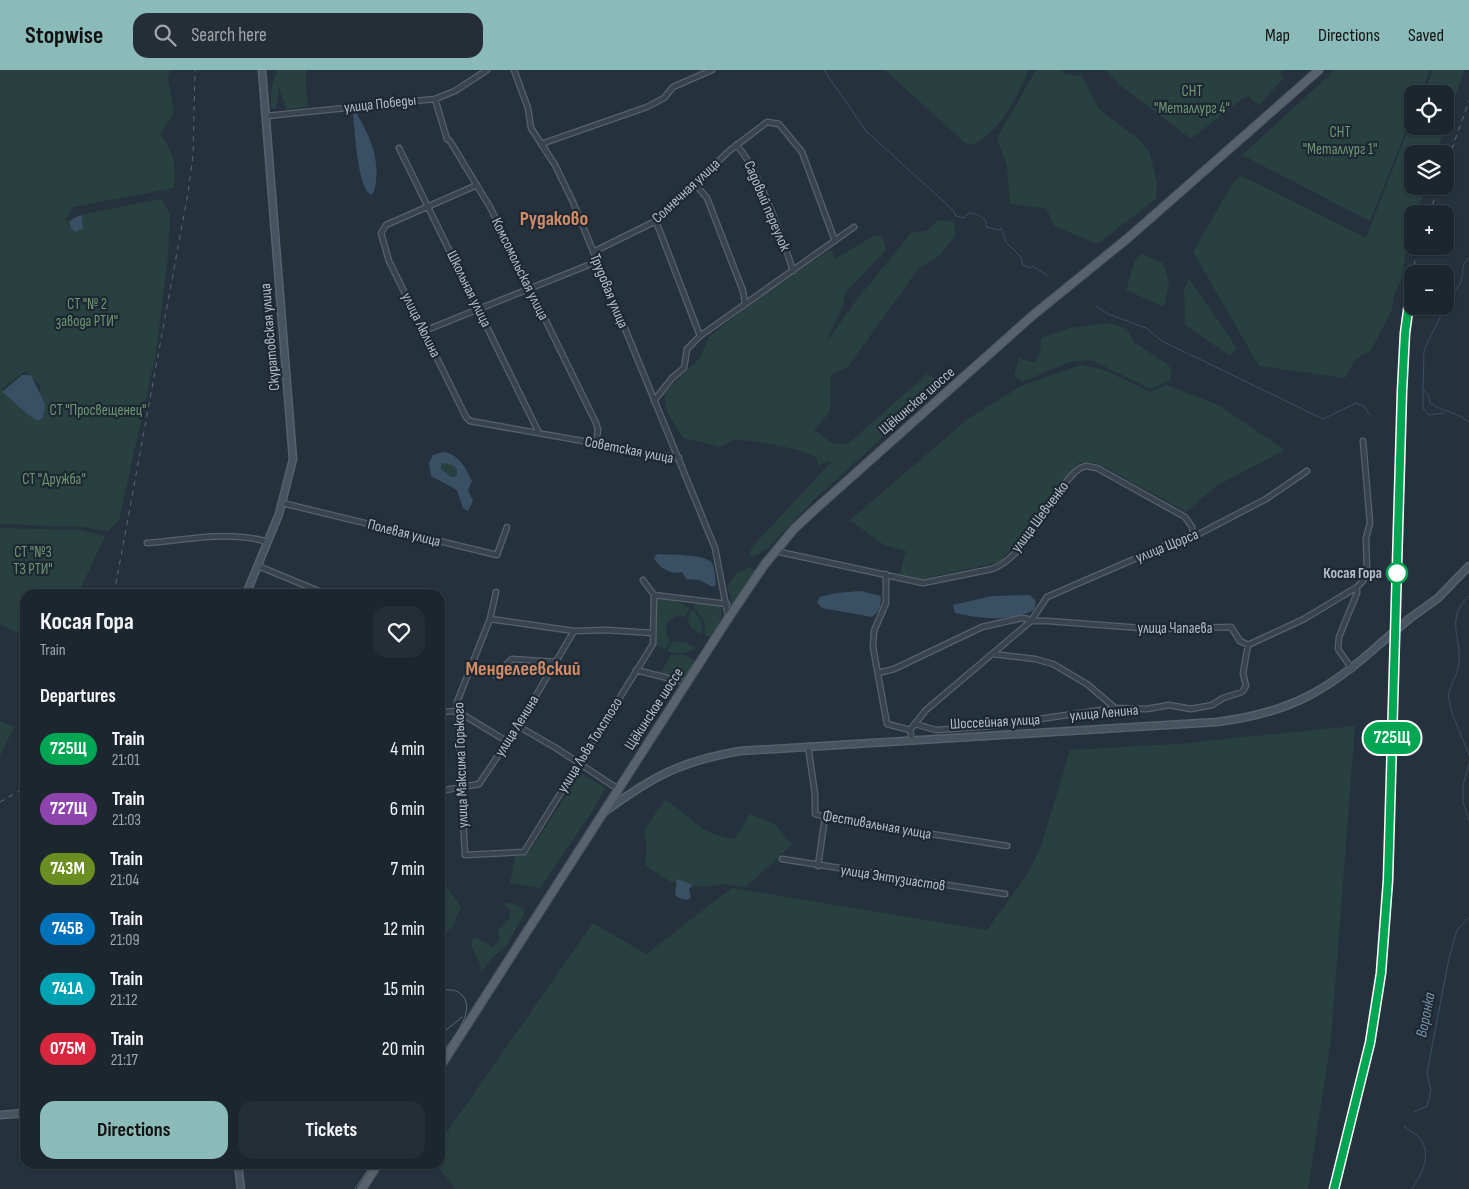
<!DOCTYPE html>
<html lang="en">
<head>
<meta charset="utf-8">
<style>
  body { margin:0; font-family:"Sofia Sans Condensed",sans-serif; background:#252e36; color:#f1f3f6; height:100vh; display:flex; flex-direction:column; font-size:19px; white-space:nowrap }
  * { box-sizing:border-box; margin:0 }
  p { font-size:16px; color:#a0a5aa }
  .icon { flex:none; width:28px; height:28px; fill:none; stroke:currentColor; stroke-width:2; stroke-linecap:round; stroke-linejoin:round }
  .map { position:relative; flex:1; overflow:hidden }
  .side { position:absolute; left:20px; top:519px; width:425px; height:580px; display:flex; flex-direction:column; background:#1c262e; border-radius:15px; box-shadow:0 1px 4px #0004,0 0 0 1px #3a434a }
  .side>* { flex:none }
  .badge { padding:0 10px; border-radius:16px; font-size:18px; line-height:32px }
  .fabs { position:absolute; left:1404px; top:15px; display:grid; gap:10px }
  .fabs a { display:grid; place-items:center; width:50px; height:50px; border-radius:10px; background:#1c262e; box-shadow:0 1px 4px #0004,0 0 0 1px #3a434a; font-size:25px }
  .map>.badge { position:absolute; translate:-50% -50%; box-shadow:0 0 0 2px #fff }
  h2 { padding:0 20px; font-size:19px; line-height:45px }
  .round { display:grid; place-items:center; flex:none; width:52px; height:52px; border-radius:15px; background:#252e36 }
  .summary { display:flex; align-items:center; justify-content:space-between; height:85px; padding:0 20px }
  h1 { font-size:24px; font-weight:700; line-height:38px }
  .cta { display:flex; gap:10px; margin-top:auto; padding:10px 20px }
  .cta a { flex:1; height:58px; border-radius:15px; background:#8bbbb9; color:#111; font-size:20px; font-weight:700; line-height:58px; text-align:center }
  .cta a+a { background:#252e36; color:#f1f3f6 }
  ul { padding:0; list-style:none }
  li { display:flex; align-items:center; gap:15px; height:60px; padding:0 20px }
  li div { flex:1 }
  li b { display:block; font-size:19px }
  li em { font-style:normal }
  li .badge { min-width:55px; font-weight:700; text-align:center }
  header { display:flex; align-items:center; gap:30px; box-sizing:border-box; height:70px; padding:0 25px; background:#8bbbb9; color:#111 }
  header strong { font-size:24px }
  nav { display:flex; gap:28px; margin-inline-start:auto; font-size:18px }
  .search { width:350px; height:45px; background:#252e36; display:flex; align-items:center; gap:12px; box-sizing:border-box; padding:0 18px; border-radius:15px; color:#a0a5aa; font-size:19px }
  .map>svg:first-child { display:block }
  .green { fill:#28403f; fill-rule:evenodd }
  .water { fill:#394f64; fill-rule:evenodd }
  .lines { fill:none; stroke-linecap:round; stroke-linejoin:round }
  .stream { stroke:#394f64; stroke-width:1 }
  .street-casing { stroke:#57616b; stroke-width:7 }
  .secondary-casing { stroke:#57616b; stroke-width:9 }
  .primary-casing { stroke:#454f59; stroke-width:10 }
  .street { stroke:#39434d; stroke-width:4.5 }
  .secondary { stroke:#475360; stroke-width:6 }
  .primary { stroke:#57626d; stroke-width:8 }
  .tram { stroke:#5b6874; stroke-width:1 }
  .rail { stroke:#5b6874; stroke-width:1; stroke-dasharray:5 5; stroke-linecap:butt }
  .secondary-bridge-casing { stroke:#57616b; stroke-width:9; stroke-linecap:butt }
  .secondary-bridge { stroke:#475360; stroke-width:6 }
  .line-casing { stroke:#fff; stroke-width:11 }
  .line { stroke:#00a651; stroke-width:8 }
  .stop-dot { fill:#fff; stroke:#00a651; stroke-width:2.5 }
  .labels { text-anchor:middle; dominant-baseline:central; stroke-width:4.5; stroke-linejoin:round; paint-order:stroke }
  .park-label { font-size:15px; fill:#6d9873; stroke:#1e2832 }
  .street-label { font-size:15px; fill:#b5bec8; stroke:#1e2832 }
  .stop-label { font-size:15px; font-weight:bold; fill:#b5bec8; stroke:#1e2832; text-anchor:end }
  .water-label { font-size:16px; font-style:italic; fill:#7692aa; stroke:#1e2832 }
  .district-label { font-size:20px; font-weight:bold; fill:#d18b67; stroke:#1e2832 }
</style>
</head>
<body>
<header>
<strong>Stopwise</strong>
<div class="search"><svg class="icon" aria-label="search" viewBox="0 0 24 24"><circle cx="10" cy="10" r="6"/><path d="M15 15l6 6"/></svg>Search here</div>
<nav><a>Map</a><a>Directions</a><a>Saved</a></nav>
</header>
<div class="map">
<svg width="1469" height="1119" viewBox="0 0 1469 1119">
  <rect width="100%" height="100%" fill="#25323d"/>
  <!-- green -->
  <path class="green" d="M0 0H170L168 9 174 42 160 65C175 81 176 97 174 118L73 137 65 150 70 158 67 151 84 144 161 129 170 143 168 186 156 283 119 450 108 461 82 457 0 454V192L6 197 0 191ZM26 301 40 315 41 351 1 319Z
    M277 0H306V22L309 36 286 40 279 17 276 39 271 38V21Z
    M885 0H1029C1016 29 1001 62 971 75L964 72Z
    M1036 0H1062L1064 4 1082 6 1099 39 1139 70 1149 81 1157 113 1156 129 1097 174 1054 156 1046 138 1010 134 1007 96 997 68Z
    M1105 0H1283L1280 3 1283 9 1259 35 1247 25 1191 69 1121 16Z
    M1335 0H1430L1421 24H1412V45L1370 151 1242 85Z
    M1433 0H1464L1436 84H1412V116H1426L1416 144H1412V155L1407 171 1402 208 1394 224 1392 240 1371 280 1356 289 1345 308 1259 296 1193 182 1234 111 1242 106 1366 168 1412 50V56H1445V24H1423Z
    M938 150 954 152 956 165 940 185 918 199 847 298 831 304 830 342 814 360 832 373 848 374 927 304 938 311 920 333 814 430 769 477 758 485 749 487 752 477 832 391 818 395 817 388C791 375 762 373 734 369L721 377 683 368 667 342 664 324 701 287 709 267 743 240 831 179 835 189 875 165 883 167 886 180 845 223 843 236 825 274 858 228 912 162 926 161Z
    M1141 184 1163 193 1169 212 1164 237 1126 220 1135 191Z
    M1189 209 1230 267 1236 279 1230 286 1185 255 1184 220Z
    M1110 253 1127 259 1134 272 1168 295 1172 300 1170 310 1151 319 1091 290 1069 292 1022 312 1014 305 1019 288 1035 293 1040 283 1041 268 1070 258Z
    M1081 295 1102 299 1150 322 1167 315 1218 335 1285 380 1216 416 1186 442 1103 396 1092 392 1078 393 1000 492 921 509 900 504 906 481 884 475 850 450 968 349 1021 316Z
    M441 393 452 395 457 399V406L451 407 441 400Z
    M0 458 81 460 105 466 78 524H25V567L0 554Z
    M747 498H751L754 501 752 508 736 531 732 532 727 516 737 503Z
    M655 526 671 528 690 538 685 547 676 546 667 552 666 563 670 571 665 580 654 573Z
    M697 532 721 535C724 549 718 557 709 567L705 565V553L694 537Z
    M693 539 701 551 703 565 692 559 687 549Z
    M672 572H685L695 578C686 584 677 585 667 581Z
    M671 585H685L695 591 687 608 680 610 657 604V601L661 602Z
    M0 651 14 657 0 686Z
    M1355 656 1331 970 1308 1119H456L436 1094H440V1072L593 853 646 884 732 818 987 860 1028 803 1041 777 1070 680 1176 674Z
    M581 703 605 718 594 739 540 818 510 813 515 786 528 784Z
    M665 730C693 747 699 765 735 769L750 744 775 754 792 775 746 817 724 814 703 817 669 811 645 795 647 780 644 760Z
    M440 750 447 817 461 837C455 848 455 861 440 865Z
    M504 832 514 834 524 840V844L507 875 493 887 481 902C481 889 472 883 471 871L476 867 493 878 500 869 497 861 509 849 511 840 505 836Z"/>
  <!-- water -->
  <path class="water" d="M356 42C368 64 379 84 376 111 375 117 375 121 371 125 357 116 355 61 353 44Z
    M82 145 83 158 76 162 71 158 70 152 74 148Z
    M22 305H31L45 334 43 348 38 351C24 344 15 331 2 322Z
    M443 382C459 384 465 397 472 411L468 420 473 431 468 441 463 438 457 420 431 406 429 393 433 385ZM441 393 452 395 457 399V406L451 407 441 399Z
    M659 484C670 485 703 484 711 492 715 496 715 508 716 515L713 517 699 510 686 509 682 502C669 505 661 498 654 489L656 485Z
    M861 521 881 526C881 536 880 541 872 547L822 538 817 532 820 527 836 523Z
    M1030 525 1036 531 1034 540C1010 552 980 549 955 543L953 535 992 526Z
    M677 809 693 815 689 819 691 827 687 830 679 828 675 825Z"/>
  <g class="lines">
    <!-- stream -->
    <path class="stream" d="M824 0 866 61 953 140 956 146 964 148 969 143C976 143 981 146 986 151V157L998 160 1001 158 1006 172 1021 187 1023 195 1030 198 1032 196 1047 205
      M1469 188 1464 193 1461 213 1451 226 1428 271 1424 281 1423 319 1429 326 1430 333C1443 342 1457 342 1469 352
      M1096 236 1108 244 1146 258 1162 271 1323 349 1356 333 1364 336 1370 345
      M1423 320V338L1429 345 1444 343
      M1469 526C1443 550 1464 569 1458 598 1457 606 1450 614 1449 623 1447 638 1464 670 1469 685
      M1469 694 1463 715V732L1469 750
      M1414 1042 1427 1036 1431 1021 1427 1003 1449 888 1457 860 1469 848
      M1404 1056C1409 1060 1416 1064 1420 1068 1432 1085 1422 1104 1412 1119"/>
    <!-- street casing -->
    <g class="street-casing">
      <path id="street" d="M514 0 528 38 531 58 555 95 573 132 715 478 728 546
        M435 29 447 69 450 71 490 137 596 353 598 360 596 373
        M266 46 435 29 455 21 487 0
        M541 74 647 37 664 28 673 17 712 0
        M736 75C756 93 784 172 793 201
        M399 78 538 361
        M477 115 386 155 381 163 389 191 466 347 470 351 679 388
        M696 115 707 128 743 221 745 233
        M656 151 700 266
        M593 182 656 151 729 81 767 52 779 54 802 82 835 171
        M424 261 596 192
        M654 331 672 308 684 298 687 279 700 266 854 157
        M282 433 497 485 507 457
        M147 473C188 470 228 460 268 472
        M775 481 923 513 992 499C1024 488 1044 438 1066 412 1072 405 1077 398 1086 396L1097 398 1185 447 1192 457 1193 466
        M258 496 326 524
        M886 504V533L874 561 873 577 887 654 910 660
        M496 522 490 549 457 632 465 785 524 782 653 574 654 525 643 510
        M654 525 727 534
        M490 549 574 561
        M993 584 1035 589 1053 594 1087 614 1115 638
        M1352 599 1338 579 1339 567 1357 523V517L1363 511 1367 501 1366 468 1370 453 1363 371
        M636 600 687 613
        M878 603 894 599 982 557 1022 548 1028 549 1031 551H1048L1154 559 1231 557 1240 571 1248 575 1304 549 1357 517
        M495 605 512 589 556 592
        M457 641 508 672
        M440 642 457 641
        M915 654 936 660 952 659 991 656 1115 638 1147 639 1169 635 1191 639 1212 635 1223 628 1242 622 1246 616 1243 603 1248 575
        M518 656 556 678 618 719
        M912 670 910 660 926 640 1031 551 1047 527 1185 467 1197 465 1266 429 1307 401
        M808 676 815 724V744L825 747 1007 776
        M440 721 479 714 518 656 574 561 606 560 653 563
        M782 789 1005 824
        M818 796 825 747"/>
    </g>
    <!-- secondary casing -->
    <g class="secondary-casing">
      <path id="secondary" d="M246 524 279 444 293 389 262 0
        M1409 549 1438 528 1469 496
        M606 741C653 706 682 691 740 681L1217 652C1290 643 1329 620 1382 572
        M0 1045 25 1043
        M238 1094 241 1119"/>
    </g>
    <!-- primary casing -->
    <g class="primary-casing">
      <path id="primary" d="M440 997 729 547 765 494 794 459 811 443 1032 246 1128 168 1319 0
        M362 1119 378 1094"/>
    </g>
    <!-- street -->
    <use href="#street" class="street"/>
    <!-- secondary -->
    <use href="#secondary" class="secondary"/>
    <!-- primary -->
    <use href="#primary" class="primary"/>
    <!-- tram -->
    <path class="tram" d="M440 921C448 919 456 919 462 925 478 942 449 972 440 987
      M440 965 462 947
      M355 1119 372 1094"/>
    <!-- rail -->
    <path class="rail" d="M1445 98 1469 31
      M1430 144 1438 116
      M114 524 188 123 193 86 195 0
      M0 732 25 718
      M1331 1119C1359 1014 1380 918 1385 808L1401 290 1407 231 1418 176"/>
    <!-- secondary-bridge casing -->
    <g class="secondary-bridge-casing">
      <path id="secondary-bridge" d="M1382 572 1409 549"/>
    </g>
    <!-- secondary-bridge -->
    <use href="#secondary-bridge" class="secondary-bridge"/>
  </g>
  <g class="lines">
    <!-- line casing -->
    <g class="line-casing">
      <path id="line" d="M1334 1119 1370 973 1381 903 1388 810 1402 321 1405 263 1412 212"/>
    </g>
    <!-- line -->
    <use href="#line" class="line"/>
  </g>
  <!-- markers -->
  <circle class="stop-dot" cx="1397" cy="503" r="10"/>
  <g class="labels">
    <!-- park labels -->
    <g class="park-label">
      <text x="1192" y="21">СНТ<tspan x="1192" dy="17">"Металлург 4"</tspan></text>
      <text x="1340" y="62">СНТ<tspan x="1340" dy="17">"Металлург 1"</tspan></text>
      <text x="87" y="234">СТ "№ 2<tspan x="87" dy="17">завода РТИ"</tspan></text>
      <text x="98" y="340">СТ "Просвещенец"</text>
      <text x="54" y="409">СТ "Дружба"</text>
      <text x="33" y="482">СТ "№3<tspan x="33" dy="17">ТЗ РТИ"</tspan></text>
    </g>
    <!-- street labels -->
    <g class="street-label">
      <text transform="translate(380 34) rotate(-6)">улица Победы</text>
      <text transform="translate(686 121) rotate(-43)">Солнечная улица</text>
      <text transform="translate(767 136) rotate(67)">Садовый переулок</text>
      <text transform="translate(520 199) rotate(64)">Комсомольская улица</text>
      <text transform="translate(469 219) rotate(64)">Школьная улица</text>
      <text transform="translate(609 221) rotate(68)">Трудовая улица</text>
      <text transform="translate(421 255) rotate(64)">улица Люлина</text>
      <text transform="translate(270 267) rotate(-95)">Скуратовская улица</text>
      <text transform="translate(917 331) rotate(-41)">Щёкинское шоссе</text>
      <text transform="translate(629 380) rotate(11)">Советская улица</text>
      <text transform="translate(1040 447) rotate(-53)">улица Шевченко</text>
      <text transform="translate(404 463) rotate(14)">Полевая улица</text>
      <text transform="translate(1167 476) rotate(-22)">улица Щорса</text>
      <text x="1175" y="558">улица Чапаева</text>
      <text transform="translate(654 639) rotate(-57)">Щёкинское шоссе</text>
      <text transform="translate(1104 643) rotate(-5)">улица Ленина</text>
      <text transform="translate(995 652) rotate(-3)">Шоссейная улица</text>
      <text transform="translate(517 656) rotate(-58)">улица Ленина</text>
      <text transform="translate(590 675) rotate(-58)">улица Льва Толстого</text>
      <text transform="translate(461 695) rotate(-92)">улица Максима Горького</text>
      <text transform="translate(877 755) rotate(10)">Фестивальная улица</text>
      <text transform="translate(893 808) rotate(9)">улица Энтузиастов</text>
    </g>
    <!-- stop labels -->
    <g class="stop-label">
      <text x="1382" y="503">Косая Гора</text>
    </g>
    <!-- water labels -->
    <g class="water-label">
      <text transform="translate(1426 945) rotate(-79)">Воронка</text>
    </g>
    <!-- district labels -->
    <g class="district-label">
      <text x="554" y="149">Рудаково</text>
      <text x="523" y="599">Менделеевский</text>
    </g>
  </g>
</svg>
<div class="fabs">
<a><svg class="icon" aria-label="locate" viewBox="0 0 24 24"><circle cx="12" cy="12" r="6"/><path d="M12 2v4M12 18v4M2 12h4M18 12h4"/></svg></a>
<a><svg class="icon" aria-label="layers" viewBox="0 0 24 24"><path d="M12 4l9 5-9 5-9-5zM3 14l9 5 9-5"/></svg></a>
<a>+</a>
<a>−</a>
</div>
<b class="badge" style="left:1392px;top:668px;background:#00a651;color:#fff">725Щ</b>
<section class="side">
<div class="summary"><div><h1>Косая Гора</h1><p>Train</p></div><a class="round"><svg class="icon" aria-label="heart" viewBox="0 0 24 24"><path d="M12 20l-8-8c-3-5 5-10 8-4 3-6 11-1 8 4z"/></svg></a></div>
<h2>Departures</h2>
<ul>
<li><span class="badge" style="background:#00a651;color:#fff">725Щ</span><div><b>Train</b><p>21:01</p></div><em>4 min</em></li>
<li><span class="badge" style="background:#8e44ad;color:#fff">727Щ</span><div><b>Train</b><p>21:03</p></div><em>6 min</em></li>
<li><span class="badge" style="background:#6b8e23;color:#fff">743М</span><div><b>Train</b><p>21:04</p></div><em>7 min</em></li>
<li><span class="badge" style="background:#0072bc;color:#fff">745В</span><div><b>Train</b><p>21:09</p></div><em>12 min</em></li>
<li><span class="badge" style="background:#00a3b4;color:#fff">741А</span><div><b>Train</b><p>21:12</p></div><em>15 min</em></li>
<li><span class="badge" style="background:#d7263d;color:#fff">075М</span><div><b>Train</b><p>21:17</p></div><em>20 min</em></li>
</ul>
<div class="cta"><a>Directions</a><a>Tickets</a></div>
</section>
</div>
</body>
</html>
